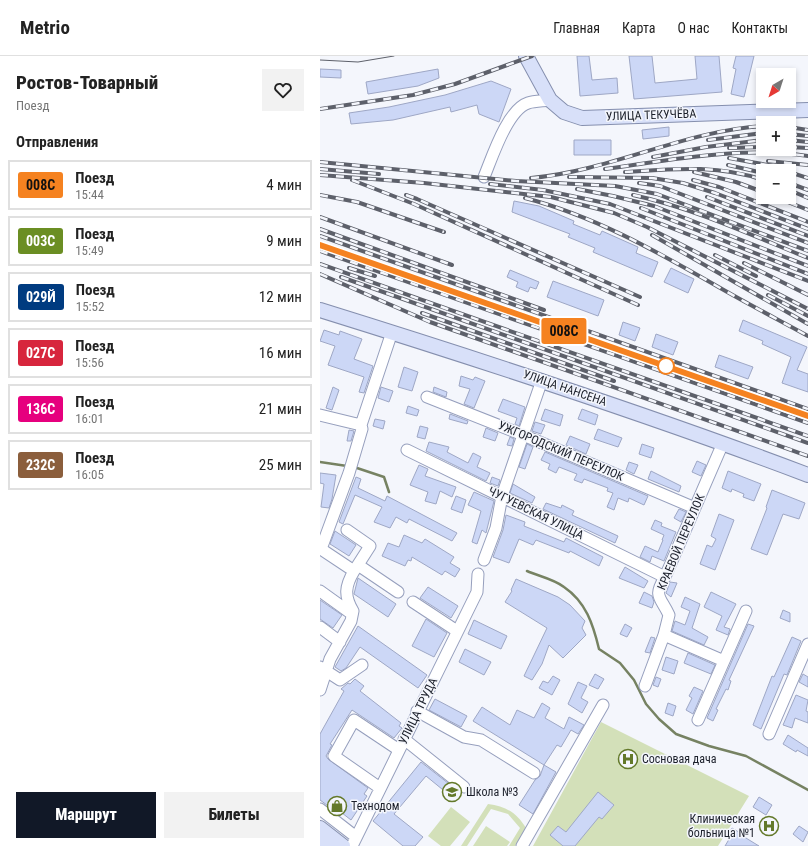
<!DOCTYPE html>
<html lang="ru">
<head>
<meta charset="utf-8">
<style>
  body { margin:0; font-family:"Roboto Condensed",sans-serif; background:#f2f2f2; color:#222; height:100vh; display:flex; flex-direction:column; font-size:15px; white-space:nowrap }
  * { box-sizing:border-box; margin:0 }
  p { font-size:13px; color:#767676 }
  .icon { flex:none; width:22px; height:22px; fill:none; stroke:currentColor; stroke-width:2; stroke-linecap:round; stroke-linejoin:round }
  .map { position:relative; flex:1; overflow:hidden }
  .panel { display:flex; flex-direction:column; background:#fff; width:320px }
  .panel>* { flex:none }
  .badge { padding:0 8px; border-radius:3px; font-size:14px; line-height:26px }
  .needle { width:26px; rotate:219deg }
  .controls { position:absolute; left:436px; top:12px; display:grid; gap:8px }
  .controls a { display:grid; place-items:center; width:40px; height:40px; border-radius:0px; background:#fff; box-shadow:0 2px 6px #0003; font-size:20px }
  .map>.badge { position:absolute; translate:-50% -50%; box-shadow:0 0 0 2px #fff }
  h2 { padding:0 16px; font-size:15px; line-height:36px }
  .round { display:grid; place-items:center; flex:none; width:42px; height:42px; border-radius:0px; background:#f2f2f2 }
  .overview { display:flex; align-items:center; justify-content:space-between; height:68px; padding:0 16px }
  h1 { font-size:19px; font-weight:800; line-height:30px }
  .action { display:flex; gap:8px; margin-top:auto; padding:8px 16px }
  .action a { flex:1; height:46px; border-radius:0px; background:#111827; color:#fff; font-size:16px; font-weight:800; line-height:46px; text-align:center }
  .action a+a { background:#f2f2f2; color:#222 }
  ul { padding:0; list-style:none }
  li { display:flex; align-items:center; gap:12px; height:50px; margin:0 8px 6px; padding:0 8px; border:2px solid #e0e0e0; border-radius:0px }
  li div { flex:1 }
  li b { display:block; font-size:15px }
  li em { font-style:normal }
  li .badge { min-width:44px; font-weight:700; text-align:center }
  header { display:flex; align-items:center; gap:24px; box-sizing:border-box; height:56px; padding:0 20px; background:#fff; border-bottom:1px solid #e0e0e0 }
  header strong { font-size:19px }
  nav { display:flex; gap:22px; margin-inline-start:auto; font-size:14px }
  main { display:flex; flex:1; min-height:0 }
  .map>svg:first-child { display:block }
  .green { fill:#d3e0b9 }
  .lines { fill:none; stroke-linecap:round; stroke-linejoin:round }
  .stream { stroke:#768262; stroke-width:2.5 }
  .building { fill:#ccd7f6; stroke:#9ea7c5 }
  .minor-casing { stroke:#969fbd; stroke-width:13 }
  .major-casing { stroke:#858fae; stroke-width:16 }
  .minor { stroke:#fff; stroke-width:11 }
  .major { stroke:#d8e0f9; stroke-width:14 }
  .tram { stroke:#5d606a; stroke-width:1 }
  .rail-casing { stroke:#5d606a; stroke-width:4 }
  .rail { stroke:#f4f6fc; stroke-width:2.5; stroke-dasharray:8; stroke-linecap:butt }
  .line-casing { stroke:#fff; stroke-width:9 }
  .line { stroke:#f58220; stroke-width:6 }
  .stop-dot { fill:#fff; stroke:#f58220; stroke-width:2 }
  .labels { text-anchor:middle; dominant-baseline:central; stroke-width:3; stroke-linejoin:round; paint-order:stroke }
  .street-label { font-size:12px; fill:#1b1f2a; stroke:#f4f6fc }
  .poi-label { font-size:12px; fill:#1b1f2a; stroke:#f4f6fc; text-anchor:start }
</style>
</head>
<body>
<header>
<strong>Metrio</strong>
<nav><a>Главная</a><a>Карта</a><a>О нас</a><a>Контакты</a></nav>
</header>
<main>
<section class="panel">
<div class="overview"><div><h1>Ростов-Товарный</h1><p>Поезд</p></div><a class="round"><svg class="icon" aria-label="heart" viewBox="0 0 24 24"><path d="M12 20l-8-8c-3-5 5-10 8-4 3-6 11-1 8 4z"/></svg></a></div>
<h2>Отправления</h2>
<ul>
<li><span class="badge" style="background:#f58220;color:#111">008С</span><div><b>Поезд</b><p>15:44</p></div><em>4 мин</em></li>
<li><span class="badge" style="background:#6b8e23;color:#fff">003С</span><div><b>Поезд</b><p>15:49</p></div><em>9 мин</em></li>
<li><span class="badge" style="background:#003b80;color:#fff">029Й</span><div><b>Поезд</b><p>15:52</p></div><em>12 мин</em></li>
<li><span class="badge" style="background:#d7263d;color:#fff">027С</span><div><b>Поезд</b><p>15:56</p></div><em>16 мин</em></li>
<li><span class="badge" style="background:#e6007e;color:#fff">136С</span><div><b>Поезд</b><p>16:01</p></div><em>21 мин</em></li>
<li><span class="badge" style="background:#8b5e3c;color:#fff">232C</span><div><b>Поезд</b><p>16:05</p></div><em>25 мин</em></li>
</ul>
<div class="action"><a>Маршрут</a><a>Билеты</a></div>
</section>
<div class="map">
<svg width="488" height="790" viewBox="0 0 488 790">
  <rect width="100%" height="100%" fill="#f4f6fc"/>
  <!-- green -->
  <path class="green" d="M281 666 429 740 398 790H213Z
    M168 748C186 750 197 757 206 772L195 790H189L200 772 188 758 171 753 147 790H141Z
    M131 751 150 766 130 790H121L108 780Z
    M166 770 190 786 187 790H153Z"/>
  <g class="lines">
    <!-- stream -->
    <path class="stream" d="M0 406 27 410
      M34 411 64 421 69 436
      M207 515C218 520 234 523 244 531 266 546 273 568 279 593L300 607 314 624 326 648 339 663 356 678 389 690 426 700 488 734"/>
  </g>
  <!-- building -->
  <path class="building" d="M257 0H269L272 24 297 22 298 37 260 40Z
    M309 0H332L335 27 377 23 375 0H399L402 36 314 43Z
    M416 0H434L424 41 411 38 416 13 413 12Z
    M0 13 21 14V22L0 21Z
    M118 13 119 22 98 30 48 38 46 26Z
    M171 25 191 33 179 66 159 58 157 49 131 56 130 51 73 64 31 68 29 57 69 51 125 39Z
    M349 71V80L323 83 322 74Z
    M254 84H291V99H254Z
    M194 145 219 150 254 165 253 168 280 179 282 175 318 191 316 197 338 206 332 221 273 196 275 192 248 181 250 178 192 156Z
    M351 212 374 223 368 237 344 226Z
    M190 214 219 226 216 233 210 231 208 236 196 231 198 226 187 221Z
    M233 225 284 244 278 260 227 241Z
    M423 264 487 291 477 314 488 318V336L462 327 471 301 442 288 443 285 419 275Z
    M303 266 320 272 315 285 299 279Z
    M4 274 19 279 20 275 42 283 34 303 53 310 44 337 39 336 44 321 8 309 15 290 0 285Z
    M336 278 358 286 353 299 332 291Z
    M399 299 433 311 428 323 395 311Z
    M84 311 98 316 92 335 78 331Z
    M141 320 153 324 155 321 165 325 154 352 144 348 150 333 139 330Z
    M13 331 19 334 12 354 6 352Z
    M61 331 73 335 69 346 58 342Z
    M114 331 127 336 126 341 113 336Z
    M183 343 205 351 199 370 195 368 197 362 178 355Z
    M88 350 99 354 97 360 86 357Z
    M225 353 243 359 240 370 221 364Z
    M262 353 278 359 275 369 258 363Z
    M130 358 148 365 147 368 129 363Z
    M55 363 65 365 63 373 53 370Z
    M215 366 225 369 221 378 212 375Z
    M100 370 108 372 105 383 97 381Z
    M166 372 178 377 175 385 163 381Z
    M278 373 302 382 298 391 274 383Z
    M29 374 34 375 31 385H27Z
    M250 380 270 388 266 398 246 389Z
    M190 381 194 383 192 390 187 389Z
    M109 386 129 391 127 396 148 407 153 397 161 401 157 411 170 417 166 425 106 395Z
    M207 388 213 391 205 413 199 411Z
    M322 388 334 392 331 402 319 398Z
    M225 396 328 440 324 449 309 442 308 446 298 442 294 454 287 451 293 437 287 435 288 432 264 423 262 427 254 424 257 418 239 411 236 417 228 413 230 408 221 404Z
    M377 405 386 409 381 420 372 416Z
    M309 406 318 409 314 418 306 414Z
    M99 409 108 413 105 420 136 431 132 441 120 435 116 448 105 445 108 436 90 429Z
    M331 415 361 430 359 436 328 423Z
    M408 415 441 428 434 445 423 441 424 438 412 433 411 436 402 432Z
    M0 417 16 419 12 443 9 452 1 451 4 428 0 427Z
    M36 421 41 423 38 432 65 445 67 440 137 477 132 485 89 463 87 467 76 461 70 472 54 466 62 451 35 439 23 468 19 466Z
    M172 421 180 424 178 430 170 427Z
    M193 428 215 441 212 447 190 437Z
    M452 434 485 447 479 463 463 458 447 499 431 493 447 452 446 451Z
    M154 436 174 445 166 477 162 474 157 488 152 486 161 455 148 449Z
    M136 440 146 444 142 457 131 453Z
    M226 447 241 452 242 449 254 455 252 459 298 480 295 487 223 453Z
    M359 453 366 456 361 466 354 462Z
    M399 458 414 464 395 514 380 508 387 489 392 491 396 483 391 480Z
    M186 459 205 466 204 470 244 486 246 482 283 501 279 510 250 495 249 497 216 484 213 489 199 483 189 507 173 501 183 474Z
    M335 464 342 467 341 470 356 476 344 505 332 500 330 506 320 501 325 490 338 496 343 484H342L344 479 331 473Z
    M15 475 36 489 29 500 10 488Z
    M84 479 102 487 105 483 134 501 130 507 140 513 135 521 125 515 122 519 92 501 91 505 88 504 85 510 62 500 68 487 79 491Z
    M305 511 328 525 324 532 299 522Z
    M38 522 76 548 68 561 34 538Z
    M196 523 238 541 250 549 265 565 262 572 266 579 243 602 229 589 222 608 212 624 204 620 227 572 185 546 192 535 191 534Z
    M350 526 357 527 351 541 346 537Z
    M108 531 138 550 131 562 100 542Z
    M324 536 332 540 334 546 332 552 319 547Z
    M391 536 416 548 404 571 410 573 408 579 396 574 402 560 384 551Z
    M365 541 380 548 372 572 388 581 384 589 352 575 355 565 365 569 370 555 361 551Z
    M0 544 22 559 13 572 0 563Z
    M463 554 470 557V566L460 562Z
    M106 563 127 577 114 601 92 590Z
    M154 564 187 580 181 593 148 578Z
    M305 568 312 572 307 581 300 578Z
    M428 568 434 570 409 624 411 625 408 634 406 633 396 653 398 654 393 665 387 662Z
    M38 570 107 619 98 632 40 591 26 612 21 615 15 611Z
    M331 581 335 582 330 597 325 596Z
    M472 581 481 585 467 619 464 618 441 673 433 669 452 620 454 621Z
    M145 593 171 606 164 619 139 606Z
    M368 597 395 609 391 618 364 607Z
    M346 601 358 605 354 618 342 614Z
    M275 618 284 623 278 633 269 629Z
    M483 618 488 621V631L479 626Z
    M233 620 240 624 232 639 219 632 223 625 228 627Z
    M336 621 341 623 338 631 333 629Z
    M35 623 44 630 40 635 81 667 79 670 82 672 74 682 32 654 10 688 12 689 6 700 8 703 48 732 44 738 47 740 31 764 13 750 11 752 0 744V678L24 635 21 633 28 627 30 628Z
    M258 626 267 630 261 642 268 646 262 657 248 648Z
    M374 631 383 635 373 658 366 654 372 642 369 640Z
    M476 639 488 644 486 655 488 656V667L475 662 472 672 463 669Z
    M115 643 147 660 141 671 109 654Z
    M222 647 230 652 225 662 244 673 249 661 264 669 258 678 251 674 241 691 237 689 224 709 153 665 162 651 190 669 197 654 214 662Z
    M348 647 356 650 353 660 345 657Z
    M468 679 488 692V700L477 694 476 696 463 688Z
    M101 706 133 731 128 738 106 720 74 758 103 781 95 790H83L53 765Z
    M224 709 236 716 213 758 199 749 215 724 220 720Z
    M278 736 294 749 282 763 279 761 255 790H243L230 779 238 770 246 776Z
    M439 741 452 749 446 759 433 751Z
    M479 770 488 776 483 786 473 778Z
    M412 772 422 778 421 779 439 790H405L411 780 408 778Z"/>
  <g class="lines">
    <!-- minor casing -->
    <g class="minor-casing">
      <path id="minor" d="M164 121C172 102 187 54 208 47 214 45 223 45 230 44
        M107 341 203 379 375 452
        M0 359 41 369
        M87 394 345 521
        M27 474 50 490 34 515
        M164 504 176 472 182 440 222 324
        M38 509 78 536
        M0 535 32 558
        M93 546 137 575
        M0 571 20 586
        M344 579 404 605
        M0 611 20 624 42 609
        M325 630 344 579 349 559C340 540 333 541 345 521L403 387
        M0 634 10 603 31 565 33 555C24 540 25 530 34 515L1 493 29 417 42 373 41 369 72 276
        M97 655 144 681 161 684 214 717
        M378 664 426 555
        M449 678 488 588
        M84 683 144 731
        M60 732 14 700 34 664 79 694
        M0 753 36 781
        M32 790 157 536 158 518
        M202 790 283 649"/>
    </g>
    <!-- major casing -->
    <g class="major-casing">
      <path id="major" d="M206 0 230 44 244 56 262 62 488 54
        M0 254C164 305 327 358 488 419
        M0 772 23 790
        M0 785 7 790"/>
    </g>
    <!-- minor -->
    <use href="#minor" class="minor"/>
    <!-- major -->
    <use href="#major" class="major"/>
    <!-- tram -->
    <path class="tram" d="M0 4 38 6 74 0"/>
    <!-- rail casing -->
    <g class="rail-casing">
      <path id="rail" d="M0 53 93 39 135 28 212 0
        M469 71 488 74
        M469 78 488 80
        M388 84 443 77
        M469 84 488 86
        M469 91 488 92
        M409 92 443 91
        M333 101 386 91 443 84
        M409 102 453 110 467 115
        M448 105 488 109
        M0 106 196 125 295 130 337 138 488 195
        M408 109 443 117
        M0 113 59 118
        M285 113C351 104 421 90 488 100
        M305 116C352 113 397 108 443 124
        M374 116 416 126 443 136
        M469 116 488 122
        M0 119 104 127 231 141 294 157 327 171 488 253
        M249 121 332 122 363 127 395 137 488 173
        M211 122C291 115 363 75 443 70
        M32 124 94 148 318 249
        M373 124 399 131 488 166
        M319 127 340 130 488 187
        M469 127 488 134
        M170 128 223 134 290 148 488 225
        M257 133 293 140 334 150 488 210
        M469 134 488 142
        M0 139 37 146 124 176
        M86 139 97 143 320 241
        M313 139C373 152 431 179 488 202
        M387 141 488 180
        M455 141 488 154
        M205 142C274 160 334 194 395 229 426 247 457 263 488 280
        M321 152 488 218
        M0 161 132 209
        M0 173 224 254
        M332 179 488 268
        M0 180 488 353
        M0 195 488 367
        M395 199 436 220
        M424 207 488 239
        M0 208 488 380
        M29 212 55 220
        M0 218 110 266 488 400
        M21 221 488 387
        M448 239 488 260
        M102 257 294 325
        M464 352 488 360"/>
    </g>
    <!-- rail -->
    <use href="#rail" class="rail"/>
  </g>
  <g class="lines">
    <!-- line casing -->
    <g class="line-casing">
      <path id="line" d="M0 189 488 360"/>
    </g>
    <!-- line -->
    <use href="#line" class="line"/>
  </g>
  <!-- icons -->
  <defs>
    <g id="hospital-ring" transform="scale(1)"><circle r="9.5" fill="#f4f6fc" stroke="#63792a" stroke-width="1.5"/><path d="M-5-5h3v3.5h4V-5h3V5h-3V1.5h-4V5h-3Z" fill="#63792a"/></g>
    <g id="school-ring" transform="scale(1)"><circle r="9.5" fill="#f4f6fc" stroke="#63792a" stroke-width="1.5"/><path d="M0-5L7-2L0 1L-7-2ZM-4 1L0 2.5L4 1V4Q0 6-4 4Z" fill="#63792a"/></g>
    <g id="shop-ring" transform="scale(1)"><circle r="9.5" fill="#f4f6fc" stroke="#63792a" stroke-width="1.5"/><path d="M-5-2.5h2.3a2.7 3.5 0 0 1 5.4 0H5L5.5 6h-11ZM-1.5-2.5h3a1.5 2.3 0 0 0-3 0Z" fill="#63792a"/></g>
  </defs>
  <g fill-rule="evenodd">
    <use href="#hospital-ring" x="308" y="703"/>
    <use href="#school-ring" x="132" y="736"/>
    <use href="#shop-ring" x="17" y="750"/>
    <use href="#hospital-ring" x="449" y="770"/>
  </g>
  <!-- markers -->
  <circle class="stop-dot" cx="346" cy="310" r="8"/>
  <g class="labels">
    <!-- street labels -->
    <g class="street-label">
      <text transform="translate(331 59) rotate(-2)">УЛИЦА ТЕКУЧЁВА</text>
      <text transform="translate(245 332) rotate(19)">УЛИЦА НАНСЕНА</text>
      <text transform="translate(241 395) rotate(23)">УЖГОРОДСКИЙ ПЕРЕУЛОК</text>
      <text transform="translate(216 457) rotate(26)">ЧУГУЕВСКАЯ УЛИЦА</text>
      <text transform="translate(361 486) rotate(-67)">КРАЕВОЙ ПЕРЕУЛОК</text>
      <text transform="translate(98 655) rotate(-64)">УЛИЦА ТРУДА</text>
    </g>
    <!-- poi labels -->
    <g class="poi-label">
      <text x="322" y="703">Сосновая дача</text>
      <text x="146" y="736">Школа №3</text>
      <text x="31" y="750">Технодом</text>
      <text x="435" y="763" text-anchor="end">Клиническая<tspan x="435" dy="14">больница №1</tspan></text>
    </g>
  </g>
</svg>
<div class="controls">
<a><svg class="needle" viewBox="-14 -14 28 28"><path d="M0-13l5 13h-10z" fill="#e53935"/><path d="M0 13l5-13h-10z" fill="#767676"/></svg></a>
<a>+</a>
<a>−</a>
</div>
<b class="badge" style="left:244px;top:275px;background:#f58220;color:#111">008С</b>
</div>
</main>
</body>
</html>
